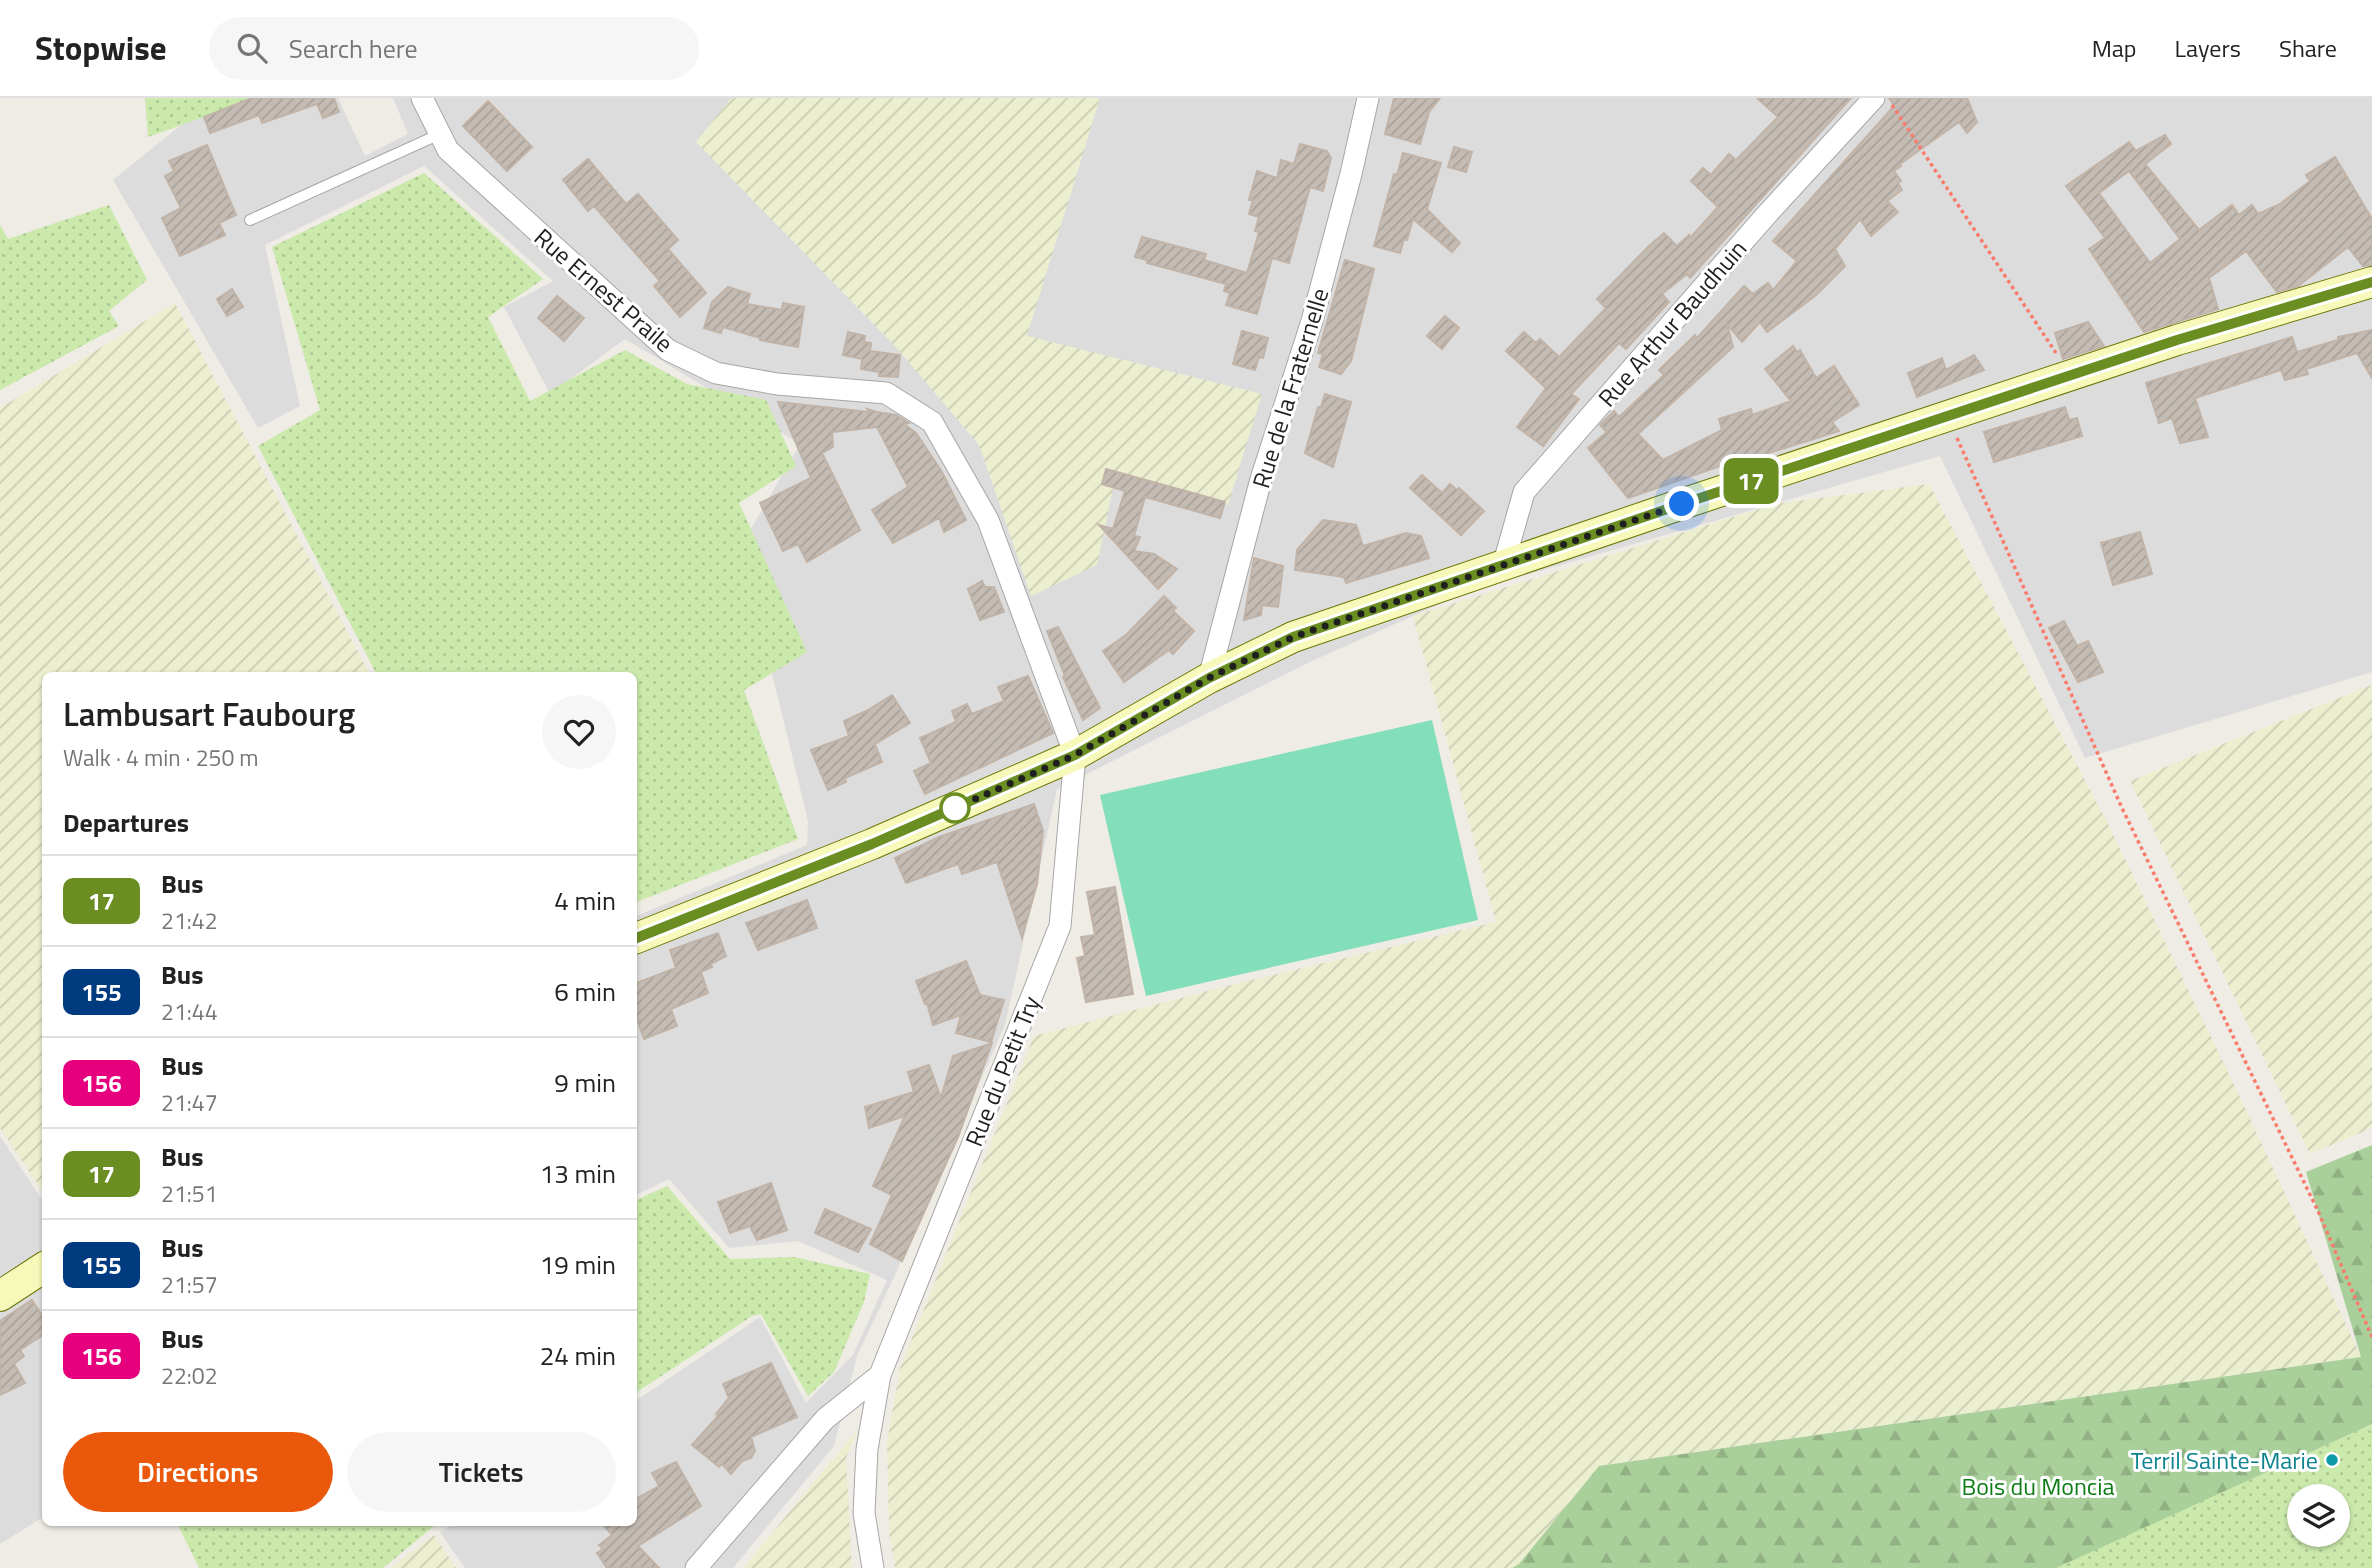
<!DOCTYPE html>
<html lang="en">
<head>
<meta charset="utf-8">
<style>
  body { margin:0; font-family:"Titillium Web",sans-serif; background:#f6f6f6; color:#222; height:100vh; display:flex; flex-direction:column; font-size:26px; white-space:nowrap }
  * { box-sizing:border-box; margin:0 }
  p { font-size:23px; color:#767676 }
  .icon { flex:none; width:38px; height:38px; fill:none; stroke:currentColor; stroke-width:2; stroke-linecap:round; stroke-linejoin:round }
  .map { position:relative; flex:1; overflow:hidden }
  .drawer { position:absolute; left:42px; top:574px; width:595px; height:854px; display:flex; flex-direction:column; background:#fff; border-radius:10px; box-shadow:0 2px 5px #0004 }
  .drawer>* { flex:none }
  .badge { padding:0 14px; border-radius:10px; font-size:24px; line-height:46px }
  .controls { position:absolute; left:2287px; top:1386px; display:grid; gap:14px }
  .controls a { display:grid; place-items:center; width:63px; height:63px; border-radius:50%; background:#fff; box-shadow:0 2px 5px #0004; font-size:35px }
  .you { position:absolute; width:35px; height:35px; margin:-18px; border:5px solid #fff; border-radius:50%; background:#1a73e8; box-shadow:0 0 0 10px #1a73e833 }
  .map>.badge { position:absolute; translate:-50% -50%; box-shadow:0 0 0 4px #fff }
  h2 { padding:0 21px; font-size:26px; line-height:63px }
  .round { display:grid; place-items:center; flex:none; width:74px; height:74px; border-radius:37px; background:#f6f6f6 }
  .overview { display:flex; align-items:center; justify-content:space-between; height:119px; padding:0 21px }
  h1 { font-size:33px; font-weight:600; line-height:52px }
  .button { display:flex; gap:14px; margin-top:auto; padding:14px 21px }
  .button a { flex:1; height:80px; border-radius:42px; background:#ea580c; color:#fff; font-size:28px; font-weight:600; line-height:80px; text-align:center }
  .button a+a { background:#f6f6f6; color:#222 }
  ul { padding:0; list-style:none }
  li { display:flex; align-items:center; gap:21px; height:91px; padding:0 21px; border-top:2px solid #e0e0e0 }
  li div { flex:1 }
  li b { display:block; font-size:26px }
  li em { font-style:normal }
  li .badge { min-width:77px; font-weight:700; text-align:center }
  header { display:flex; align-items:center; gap:42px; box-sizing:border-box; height:98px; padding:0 35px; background:#fff; border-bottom:2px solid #e0e0e0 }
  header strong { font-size:33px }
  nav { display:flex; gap:38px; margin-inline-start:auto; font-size:24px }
  .search { width:490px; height:63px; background:#f6f6f6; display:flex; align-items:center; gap:18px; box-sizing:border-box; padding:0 24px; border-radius:38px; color:#767676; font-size:26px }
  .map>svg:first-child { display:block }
  .residential { fill:#dddcdc }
  .farmland { fill:url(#farmland-furrows) }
  .grass { fill:url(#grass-dots); fill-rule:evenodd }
  .forest { fill:url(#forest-firs) }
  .pitch { fill:#83debb }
  .building { fill:url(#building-hatch); stroke:#c1b3a7; stroke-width:2; fill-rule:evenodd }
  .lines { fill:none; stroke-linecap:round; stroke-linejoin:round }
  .service-casing { stroke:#a6a6a6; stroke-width:12 }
  .minor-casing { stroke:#a6a6a6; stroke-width:23 }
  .secondary-casing { stroke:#6a7605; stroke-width:32 }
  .path { stroke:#f97b6c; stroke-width:3.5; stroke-dasharray:3.5 3.5; stroke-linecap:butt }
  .service { stroke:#fff; stroke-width:10 }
  .minor { stroke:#fff; stroke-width:21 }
  .secondary { stroke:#f6f9b9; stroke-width:30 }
  .line-casing { stroke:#fff; stroke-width:16 }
  .line { stroke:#6b8e23; stroke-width:10 }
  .walk { stroke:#1f1f1f; stroke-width:7; stroke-dasharray:0 12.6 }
  .stop-dot { fill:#fff; stroke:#6b8e23; stroke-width:3.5 }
  .culture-dot { fill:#0f9aa8; stroke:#fff; stroke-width:2.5 }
  .labels { text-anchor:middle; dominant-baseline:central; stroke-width:6; stroke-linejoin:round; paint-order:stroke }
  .street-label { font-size:24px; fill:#1f1f1f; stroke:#fff }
  .culture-label { font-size:24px; fill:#0d838f; stroke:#fff; text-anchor:end }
  .park-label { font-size:24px; fill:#0c7d15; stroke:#fff }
</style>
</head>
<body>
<header>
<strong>Stopwise</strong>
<div class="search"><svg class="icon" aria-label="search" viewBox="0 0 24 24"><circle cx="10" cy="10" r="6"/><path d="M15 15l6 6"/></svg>Search here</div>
<nav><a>Map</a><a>Layers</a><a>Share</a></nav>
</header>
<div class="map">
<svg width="2372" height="1470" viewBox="0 0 2372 1470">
  <defs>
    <pattern id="farmland-furrows" width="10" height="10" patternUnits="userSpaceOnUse" patternTransform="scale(1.75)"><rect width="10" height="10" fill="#eceed0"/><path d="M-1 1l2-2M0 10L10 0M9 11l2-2" fill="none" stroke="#caccb2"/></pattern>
    <pattern id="grass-dots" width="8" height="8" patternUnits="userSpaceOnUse" patternTransform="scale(1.75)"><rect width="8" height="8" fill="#cae9ab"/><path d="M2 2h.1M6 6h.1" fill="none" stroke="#adc793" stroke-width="1.8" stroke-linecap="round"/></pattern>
    <pattern id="forest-firs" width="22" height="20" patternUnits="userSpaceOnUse" patternTransform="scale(1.75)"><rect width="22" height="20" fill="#a9cf9a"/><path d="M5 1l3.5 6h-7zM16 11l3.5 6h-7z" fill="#91b184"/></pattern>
    <pattern id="building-hatch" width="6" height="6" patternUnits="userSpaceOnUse" patternTransform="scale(1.75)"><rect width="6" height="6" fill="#c4bcb4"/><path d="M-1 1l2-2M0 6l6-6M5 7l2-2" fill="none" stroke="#a8a19a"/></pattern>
  </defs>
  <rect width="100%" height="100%" fill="#efece5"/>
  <!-- residential -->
  <path class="residential" d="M227 0H338L365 58 408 36 393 0H2372V574L2085 660 1940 358 1467 494 1312 563 1057 691 1005 927 890 1188 857 1258 834 1348 733 1470H465L440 1434 455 1425 634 1424V1304L760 1219 806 1305 853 1257 887 1182 798 1143 729 1150 669 1081 634 1098V819L807 747 808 723 741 448 800 346 625 241 550 296 504 209 553 183 424 68 265 147 300 308 258 330 113 82 202 10Z
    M0 1038 46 1108 45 1418 0 1446Z"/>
  <!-- farmland -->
  <path class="farmland" d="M731 0H1100L1027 238 1262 296 1228 407 1116 376 1097 467 1031 498 979 347 895 248 696 44Z
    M175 205 370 577 46 578 45 1097 0 1030V310Z
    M1929 386 2106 722 2239 997 2361 1259 1599 1368 1519 1467 1513 1470H895L889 1436 887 1344 900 1270 1034 938 1239 885 1496 824 1413 518 1775 406Z
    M2372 587V1030L2310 1056 2130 683Z
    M858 1331 846 1360 852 1470H743Z
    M434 1437 456 1470H390Z"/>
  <!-- grass -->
  <path class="grass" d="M145 0H256L148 39Z
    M424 75 543 181 488 219 530 303 625 252 687 286 766 302 796 368 739 405 807 554 744 592 798 741 634 805V578L377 577 258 348 320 312 272 149Z
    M109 107 147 182 109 213 119 228 0 292V127L8 141Z
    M667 1088 730 1161 794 1159 870 1176 864 1204 834 1274 808 1298 761 1216 752 1218 634 1296V1103Z
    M2372 1326V1470H2056L2057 1469ZM2300 1398H2338V1437H2300Z
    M177 1425H438L383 1470H199Z"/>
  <!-- forest -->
  <path class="forest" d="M2372 1047V1326L2056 1470H1512L1519 1466 1599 1368 2361 1259 2306 1074Z"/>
  <!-- pitch -->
  <path class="pitch" d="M1432 622 1478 822 1146 898 1100 697Z"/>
  <!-- building -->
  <path class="building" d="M252 0H334L339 14 323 20 317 6 262 25 259 17 210 35 204 19Z
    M1394 0H1440L1429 14 1420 46 1385 36Z
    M1757 0H1851L1690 180 1687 176 1662 196 1669 204 1626 251 1619 245 1571 296 1579 301 1543 348 1517 329 1546 290 1506 253 1524 234 1536 245 1540 241 1559 259 1606 210 1597 201 1649 148 1664 135 1677 148 1689 137 1691 139 1718 109 1691 83 1703 70 1711 77 1729 56 1736 62 1778 19Z
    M1889 0H1967L1977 24 1967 35 1959 24 1900 66 1901 68 1894 73 1901 83 1898 85 1902 92 1887 103 1898 114 1871 138 1860 121 1835 151 1845 168 1815 198 1767 234 1760 224 1742 244 1727 226 1733 249 1638 336 1663 362 1722 332 1719 321 1751 311 1752 317 1791 303 1765 271 1793 248 1797 254 1800 252 1816 280 1834 268 1859 307 1832 324 1839 333 1724 369 1723 367 1628 400 1588 350 1607 334 1600 327 1614 313 1619 319 1664 277 1659 272 1695 237 1697 240 1744 188 1753 196 1768 185 1773 192 1797 163 1773 143 1894 8Z
    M488 3 532 49 507 73 463 28Z
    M2165 37 2171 46 2145 66 2199 132 2232 107 2239 117 2252 107 2258 116 2280 106 2310 83 2306 77 2335 59 2372 121V167L2363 168 2348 149 2298 188 2277 194 2246 153 2209 180 2218 211 2144 234 2089 151 2105 140 2066 88 2129 44 2136 53ZM2129 73 2180 141 2150 165 2099 95Z
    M1300 46 1327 53 1331 60 1323 93 1310 89 1289 165 1272 160 1257 216 1226 207 1230 195 1224 193 1226 186 1147 165V162L1135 159 1142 139 1206 156 1204 162 1247 175 1259 134 1255 133 1259 119 1249 116 1253 102H1249L1257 73 1277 80 1281 62 1294 66Z
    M207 47 236 117 219 125 225 137 180 158 162 120 181 110 165 78 174 73 169 63Z
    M1454 49 1472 54 1466 74 1448 69Z
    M1403 55 1441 65 1427 111 1460 145 1452 154 1413 121 1407 142 1404 141 1400 155 1374 148 1394 76 1397 77Z
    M588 61 626 106 638 96 678 142 668 151 706 195 680 219 654 188 660 183 594 108 588 113 563 82Z
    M1345 162 1374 171 1351 263 1341 276 1319 269 1323 256 1318 255Z
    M728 189 750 196 747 206 782 212 783 205 804 209 798 249 760 242V240L723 229 721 235 704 230 712 204Z
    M232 191 243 209 227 218 217 201Z
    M557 198 584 220 564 243 538 220Z
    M1445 218 1459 230 1442 251 1427 238Z
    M2088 224 2104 248 2063 261 2055 235Z
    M2372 232V280L2357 255 2306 271 2308 276 2285 282 2281 272 2195 300 2208 339 2180 345 2172 320 2159 325 2146 285 2292 239 2297 254 2338 242V239Z
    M1242 233 1268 240 1263 260 1259 259 1255 272 1233 266Z
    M848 234 865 238 864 244 871 245 870 253 900 257 898 279 879 278V274L861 271 862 261 843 257Z
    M1974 257 1984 272 1917 299 1908 275 1942 260 1946 272Z
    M1325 296 1351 304 1333 369 1305 355 1318 309H1321Z
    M778 304 869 314 867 311 877 314 896 317 909 325 904 326 916 335 942 374 966 422 944 434 939 420 893 445 872 412 908 389 877 329 832 334 833 349 822 355 860 432 807 464 798 446 783 453 760 405 811 380Z
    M2065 309 2069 322 2077 320 2082 338 1994 364 1984 334Z
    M1106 371 1225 404 1220 420 1145 399 1134 438 1140 439 1134 453 1154 456 1177 471 1158 491 1099 427 1113 431 1125 393 1102 386Z
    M1422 377 1442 395 1450 386 1457 392 1459 390 1484 413 1461 437 1410 390Z
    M1323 422 1356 427 1363 448 1406 435 1421 438 1429 460 1346 485 1344 479 1295 472 1297 452Z
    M2140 434 2152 476 2113 487 2101 445Z
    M1254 460 1283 468 1278 509 1262 507 1261 517 1244 522Z
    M982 483 985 489H994L1004 514 980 522 968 491Z
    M1164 498 1176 510 1173 513 1194 533 1173 556 1169 552 1124 584 1103 553 1126 537Z
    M2064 523 2077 548 2088 543 2103 574 2078 584 2049 530Z
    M1058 529 1100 610 1083 622 1063 579 1065 578 1047 533Z
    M1028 578 1053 635 925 696 914 673 931 665 920 640 956 624 952 613 967 606 972 616 1004 603 998 589Z
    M892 597 910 625 875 646 882 664 845 680 846 684 828 692 811 652 849 638 844 623 868 612Z
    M1034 706 1043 733 1037 786 1022 840 997 764 962 776 958 766 906 785 895 760 939 739Z
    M1115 789 1133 896 1086 904 1077 860 1085 858 1081 839 1095 837 1087 794Z
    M807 802 817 830 758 852 746 825Z
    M718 835 726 858 711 866 712 869 701 874 708 895 671 911 677 928 644 941 634 913V886L676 870 670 852Z
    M966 863 980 897 1004 902 991 944 956 935 961 917 933 927 927 905 925 906 916 883Z
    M992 945 958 1039 902 1163 870 1146 892 1097 873 1088 905 1018 869 1030 865 1009 914 994 908 974 929 967 941 1000 953 958Z
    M771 1085 787 1132 757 1142 750 1128 730 1135 718 1104Z
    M825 1111 871 1131 858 1154 815 1135Z
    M32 1202 46 1223V1235L20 1252 24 1258 14 1266 25 1285 0 1297V1223Z
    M771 1265 797 1319 751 1339 755 1353 751 1360 742 1363 731 1376 722 1366 719 1369 692 1347 718 1318 716 1316 729 1300 723 1286Z
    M676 1364 701 1408 638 1448 659 1470H607L597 1455 603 1451 599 1447 612 1437 601 1424H634V1402L659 1388 652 1375Z"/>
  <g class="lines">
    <!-- service casing -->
    <g class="service-casing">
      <path id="service" d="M250 122 440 36"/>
    </g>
    <!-- minor casing -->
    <g class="minor-casing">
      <path id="minor" d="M422 0 448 52 668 252 716 275 777 286 886 295 932 324 988 422 1075 657 1060 828 880 1277 867 1351 864 1415 873 1470
        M1503 468 1524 394 1769 114 1874 0
        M1209 580 1261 381 1312 223 1351 76 1368 0
        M696 1470 825 1321 880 1277"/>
    </g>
    <!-- secondary casing -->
    <g class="secondary-casing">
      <path id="secondary" d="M634 841 872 746 1075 657 1209 580 1293 539 1682 406 2177 242 2372 184
        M0 1198 46 1168"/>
    </g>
    <!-- path -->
    <path class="path" d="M1892 7 2056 255
      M1957 340 2122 710 2318 1113 2372 1239"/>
    <!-- service -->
    <use href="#service" class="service"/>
    <!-- minor -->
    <use href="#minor" class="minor"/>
    <!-- secondary -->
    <use href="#secondary" class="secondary"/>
  </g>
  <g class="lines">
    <!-- line casing -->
    <g class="line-casing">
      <path id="line" d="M634 841 872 746 1075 657 1209 580 1293 539 1682 406 2177 242 2372 184"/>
    </g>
    <!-- line -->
    <use href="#line" class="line"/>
    <!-- walk -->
    <path class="walk" d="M955 710 948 713 1075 657 1209 580 1293 539 1682 406"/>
  </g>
  <!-- markers -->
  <circle class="stop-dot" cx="955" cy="710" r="14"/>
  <circle class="culture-dot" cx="2332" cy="1362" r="7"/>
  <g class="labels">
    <!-- street labels -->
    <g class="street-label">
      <text transform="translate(604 192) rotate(41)">Rue Ernest Praile</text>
      <text transform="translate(1672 225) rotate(-49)">Rue Arthur Baudhuin</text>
      <text transform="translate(1290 290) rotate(-73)">Rue de la Fraternelle</text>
      <text transform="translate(1002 973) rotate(-68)">Rue du Petit Try</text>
    </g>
    <!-- culture labels -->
    <g class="culture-label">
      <text x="2318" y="1362">Terril Sainte-Marie</text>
    </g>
    <!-- park labels -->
    <g class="park-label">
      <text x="2038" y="1388">Bois du Moncia</text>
    </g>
  </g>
</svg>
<div class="controls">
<a><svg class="icon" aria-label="layers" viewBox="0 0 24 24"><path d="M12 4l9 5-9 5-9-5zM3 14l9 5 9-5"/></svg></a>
</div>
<div class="you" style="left:1682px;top:406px"></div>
<b class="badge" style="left:1751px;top:383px;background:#6b8e23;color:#fff">17</b>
<section class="drawer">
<div class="overview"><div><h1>Lambusart Faubourg</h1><p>Walk · 4 min · 250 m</p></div><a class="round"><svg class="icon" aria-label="heart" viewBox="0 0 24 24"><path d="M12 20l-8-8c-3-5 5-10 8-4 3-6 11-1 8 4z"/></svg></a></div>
<h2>Departures</h2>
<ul>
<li><span class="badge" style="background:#6b8e23;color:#fff">17</span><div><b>Bus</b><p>21:42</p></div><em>4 min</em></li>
<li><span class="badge" style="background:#003b80;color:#fff">155</span><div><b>Bus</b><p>21:44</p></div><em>6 min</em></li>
<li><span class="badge" style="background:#e6007e;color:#fff">156</span><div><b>Bus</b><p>21:47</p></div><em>9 min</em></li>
<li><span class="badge" style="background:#6b8e23;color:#fff">17</span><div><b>Bus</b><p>21:51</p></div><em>13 min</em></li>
<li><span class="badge" style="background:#003b80;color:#fff">155</span><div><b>Bus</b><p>21:57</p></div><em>19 min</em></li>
<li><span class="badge" style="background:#e6007e;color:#fff">156</span><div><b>Bus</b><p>22:02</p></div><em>24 min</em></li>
</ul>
<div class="button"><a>Directions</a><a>Tickets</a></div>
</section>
</div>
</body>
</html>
